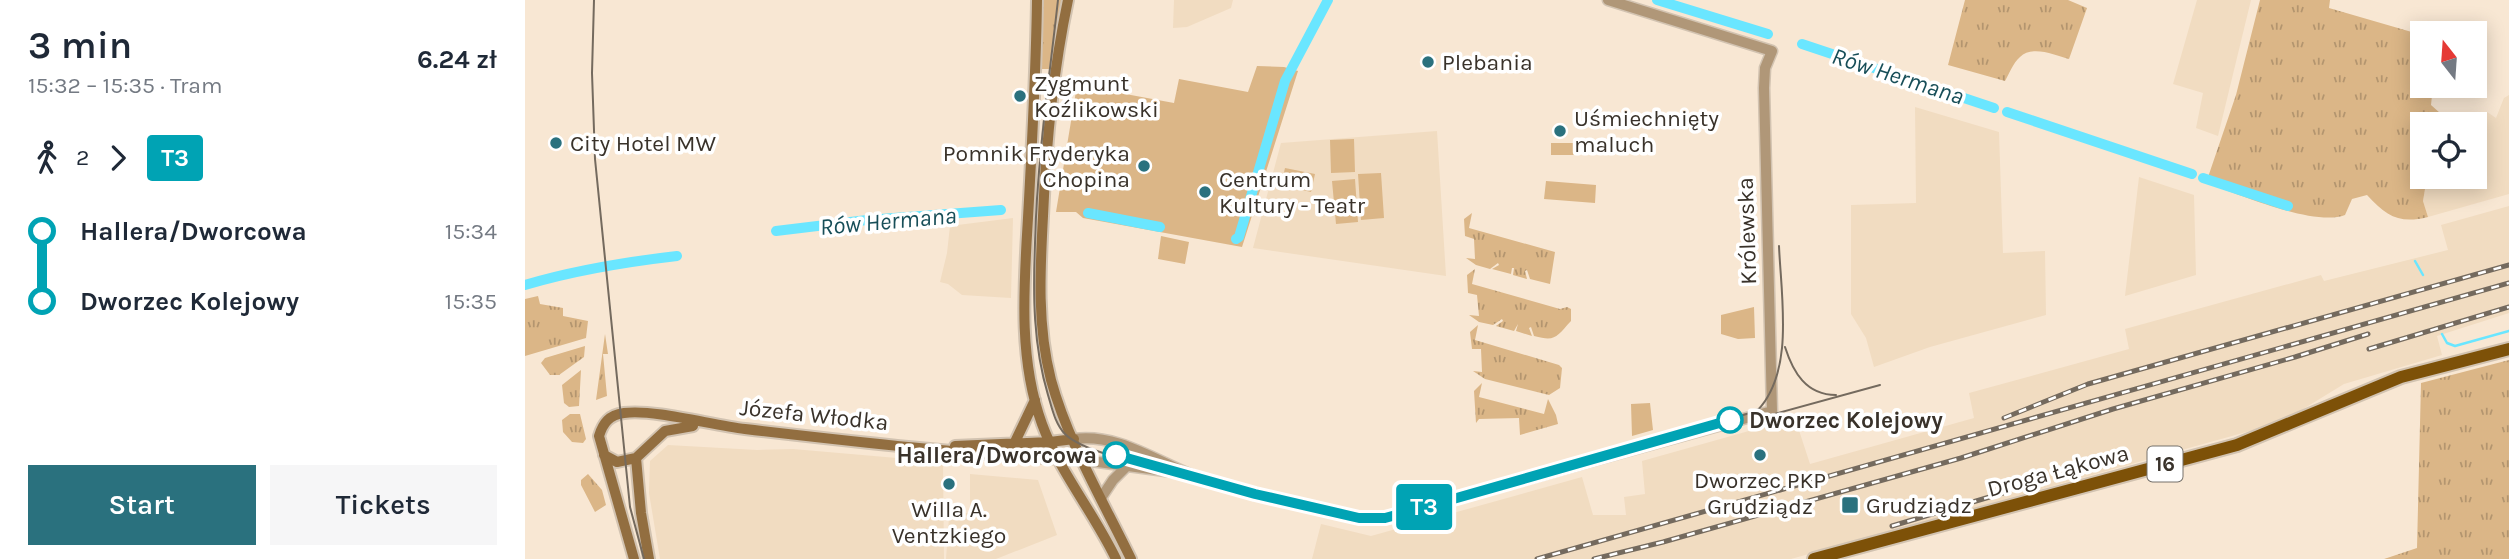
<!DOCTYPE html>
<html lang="en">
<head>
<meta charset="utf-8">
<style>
  body { margin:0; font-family:Karla,sans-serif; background:#f6f6f7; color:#1f2937; height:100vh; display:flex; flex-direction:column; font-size:26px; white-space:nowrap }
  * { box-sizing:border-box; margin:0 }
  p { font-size:23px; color:#747a83 }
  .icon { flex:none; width:38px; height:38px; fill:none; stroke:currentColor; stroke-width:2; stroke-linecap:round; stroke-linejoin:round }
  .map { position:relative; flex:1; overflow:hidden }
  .side { display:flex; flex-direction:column; background:#fff; width:525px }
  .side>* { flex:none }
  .badge { padding:0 14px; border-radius:5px; font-size:24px; line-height:46px }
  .needle { width:46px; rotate:343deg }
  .buttons { position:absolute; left:1885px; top:21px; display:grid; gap:14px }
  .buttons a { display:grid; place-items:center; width:77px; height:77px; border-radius:0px; background:#fff; box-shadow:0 4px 18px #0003; font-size:35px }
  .map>.badge { position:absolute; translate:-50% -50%; box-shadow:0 0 0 4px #fff }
  .legs { display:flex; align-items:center; gap:10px; height:77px; padding:0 28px; font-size:23px }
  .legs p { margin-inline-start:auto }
  .overview { display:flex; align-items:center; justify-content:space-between; height:119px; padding:0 28px }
  h1 { font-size:38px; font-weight:600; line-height:52px }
  .primary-button { display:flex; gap:14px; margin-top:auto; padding:14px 28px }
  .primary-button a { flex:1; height:80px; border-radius:0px; background:#2a717e; color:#fff; font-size:28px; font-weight:600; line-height:80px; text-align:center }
  .primary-button a+a { background:#f6f6f7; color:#1f2937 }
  ul { padding:0 28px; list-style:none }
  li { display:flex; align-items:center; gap:24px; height:70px; font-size:26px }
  li i { display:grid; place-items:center; width:10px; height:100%; margin:0 9px; background:currentColor }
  li i::after { content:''; width:18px; height:18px; margin:-9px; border:5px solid; border-radius:50%; background:#fff }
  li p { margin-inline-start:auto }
  li:first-child i { background:linear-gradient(#0000 50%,currentColor 0) }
  li:last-child i { background:linear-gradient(currentColor 50%,#0000 0) }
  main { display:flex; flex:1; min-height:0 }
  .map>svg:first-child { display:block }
  .built { fill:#f1dcc1 }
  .grass { fill:url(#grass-tufts) }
  .park { fill:#dbb687 }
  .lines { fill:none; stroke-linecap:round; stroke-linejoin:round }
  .stream { stroke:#6ae6ff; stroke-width:2.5 }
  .canal { stroke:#6ae6ff; stroke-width:10 }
  .tertiary-casing { stroke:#d2c3b1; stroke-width:13 }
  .secondary-casing { stroke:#d2c3b1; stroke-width:14 }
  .primary-casing { stroke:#d2c3b1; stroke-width:16 }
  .tertiary { stroke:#b09778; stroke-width:10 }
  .secondary { stroke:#926e40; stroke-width:10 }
  .primary { stroke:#7d5108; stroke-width:12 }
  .tram { stroke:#746a5e; stroke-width:2 }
  .rail-casing { stroke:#746a5e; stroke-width:5 }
  .rail { stroke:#fff; stroke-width:2.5; stroke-dasharray:8; stroke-linecap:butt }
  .line-1-casing { stroke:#fff; stroke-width:16 }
  .line-1 { stroke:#00a3b4; stroke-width:10 }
  .poi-dot { fill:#2a717e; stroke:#fff; stroke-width:2.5 }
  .stop-1-dot { fill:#fff; stroke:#00a3b4; stroke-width:3.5 }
  .labels { text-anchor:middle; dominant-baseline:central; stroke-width:7; stroke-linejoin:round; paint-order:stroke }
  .shield { fill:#fff; stroke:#74706a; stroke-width:2 }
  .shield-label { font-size:21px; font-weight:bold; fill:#39322a }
  .poi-label { font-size:23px; fill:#39322a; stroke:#fff; text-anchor:start }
  .street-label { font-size:23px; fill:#39322a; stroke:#fff }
  .stop-label { font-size:23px; font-weight:bold; fill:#39322a; stroke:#fff; text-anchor:start }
  .water-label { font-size:24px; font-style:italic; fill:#174e58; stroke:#fff }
</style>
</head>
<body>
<main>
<section class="side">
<div class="overview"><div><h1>3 min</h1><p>15:32 – 15:35 · Tram</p></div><b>6.24 zł</b></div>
<div class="legs"><svg class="icon" aria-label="walk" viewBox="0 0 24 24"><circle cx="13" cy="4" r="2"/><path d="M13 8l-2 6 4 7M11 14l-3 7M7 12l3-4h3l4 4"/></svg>2<svg class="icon" aria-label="forward" viewBox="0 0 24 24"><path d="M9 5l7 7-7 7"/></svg><b class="badge" style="background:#00a3b4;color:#fff">T3</b></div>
<ul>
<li><i style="color:#00a3b4"></i><b>Hallera/Dworcowa</b><p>15:34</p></li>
<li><i style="color:#00a3b4"></i><b>Dworzec Kolejowy</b><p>15:35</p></li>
</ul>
<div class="primary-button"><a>Start</a><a>Tickets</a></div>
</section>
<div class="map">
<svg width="1984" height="559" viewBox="0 0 1984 559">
  <defs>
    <pattern id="grass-tufts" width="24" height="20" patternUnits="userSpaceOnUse" patternTransform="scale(1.75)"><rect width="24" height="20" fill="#dbb687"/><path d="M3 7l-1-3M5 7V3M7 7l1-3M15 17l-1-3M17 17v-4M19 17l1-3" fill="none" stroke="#b3956f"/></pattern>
  </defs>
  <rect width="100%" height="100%" fill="#f8e7d3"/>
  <!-- built -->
  <path class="built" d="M649 0H708L706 8 662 27 648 28Z
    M1672 0H1726L1693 136 1671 128 1678 93 1648 84Z
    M1984 95V194L1903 217 1898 201 1902 177H1950V124L1919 123 1962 112 1971 118 1979 98Z
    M1390 107 1474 132 1478 253 1520 251 1521 315 1405 347 1349 367 1341 338 1326 314V205L1391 203Z
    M912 131 921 276 728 248 756 143Z
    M1614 177 1669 195 1671 275 1600 296Z
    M1984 206V313L1912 336 1917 355 1819 384 1770 414 1732 429 1266 559H787L796 524 846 536 1057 477 1068 515H1101L1099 497 1120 494 1117 461 1270 418 1285 464 1449 418 1444 393 1604 349 1600 329 1796 275 1799 281 1923 250 1916 225Z
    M488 218 486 298 437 295 423 284 415 282 422 253 425 226Z
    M143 445 232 450 268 449 418 462 419 559H135L124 493 125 461Z
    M445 474 513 480 532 535 471 559H421L424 517 429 513H445Z"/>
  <!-- grass -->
  <path class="grass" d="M518 0H537L527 69H515Z
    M1440 0H1543L1562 8 1544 59C1530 55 1507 45 1495 57 1488 63 1484 74 1480 81L1423 65Z
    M1735 0H1805L1804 8 1897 35V86H1908L1906 105 1915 113 1914 124H1897V177H1902L1898 201 1903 217C1875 224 1862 217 1842 195L1827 199 1820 215C1789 227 1714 194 1681 183L1711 95Z
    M947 213 944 228 1030 252 1025 284 1005 279 1002 270 1000 271 1002 279 988 275 989 268H987L986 274 967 269 974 265 973 263 965 269 951 265 941 258 950 259 949 239 940 236 939 219Z
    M950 269 947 284 1035 309 1042 307 1046 309V321C1031 337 1031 342 1009 336L1006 327 1004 328 1007 336 991 331 993 324 989 331 971 326 978 321 977 319 968 325 954 322 944 315 954 316 952 295 943 293 942 275Z
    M13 296 15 304 38 308V316L63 321 61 338 0 356V299Z
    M953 325 950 340 1034 365 1037 368 1035 388 1024 395 960 379 948 371 957 372 956 349H947L945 332Z
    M80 334 83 354H78L82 396 71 400Z
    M60 346 59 357 34 375H25L16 363 20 358Z
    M1984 360V559H1859L1892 548 1896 383Z
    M56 370 54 406 44 407 39 403 37 385Z
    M957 383 954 397 1019 414 1023 399 1031 415 1033 424 995 435 994 418 954 419 951 423 949 391Z
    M45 414H55L61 439 58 443 47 442 38 432 37 420Z
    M63 474 77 490 81 505 70 512 56 485V480Z"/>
  <!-- park -->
  <path class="park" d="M732 66 759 67 773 71 717 247 558 218 551 212H531L552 85 649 103 654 79 723 92Z
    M829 139 830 172 806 173 805 140Z
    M1026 143H1054V155H1026Z
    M760 168 790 174 786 192 756 185Z
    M856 173 859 218 836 220 833 174Z
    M830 179 833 222 811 224 807 181Z
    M1021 181 1071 185 1070 203 1019 199Z
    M636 236 664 242 660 264 633 259Z
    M1229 307 1230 338 1213 339 1196 334V315Z
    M1125 403 1128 430 1107 436 1106 404Z"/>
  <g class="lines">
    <!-- stream -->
    <path class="stream" d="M1890 261 1898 275
      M1917 334 1922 343 1930 346 1984 331"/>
    <!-- canal -->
    <path class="canal" d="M1132 0 1243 34
      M1277 44 1469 108
      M1482 112 1667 174
      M1678 178 1763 206
      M563 213 635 227
      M251 231 342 220 476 210
      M711 239 714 237 760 81 803 0
      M0 285C50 270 100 262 152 256"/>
    <!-- tertiary casing -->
    <g class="tertiary-casing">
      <path id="tertiary" d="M549 439C597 432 641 469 686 482 734 497 784 507 834 518H860L886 511 1247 411 1239 88 1240 68 1247 51 1083 0
        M558 460 648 472
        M576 498 588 480 601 467"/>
    </g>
    <!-- secondary casing -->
    <g class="secondary-casing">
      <path id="secondary" d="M512 0C511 73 507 146 503 218 499 286 493 359 517 424 534 471 569 513 591 559
        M543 0C528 71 521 144 518 216 515 271 512 326 526 380 543 442 578 501 606 559
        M489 444 510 400
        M430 446 525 442 549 439
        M79 455 92 462 111 458
        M111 458 116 513 124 559
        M111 458 140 431 168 426
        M109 559 74 436C78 423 84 415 99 413 130 409 186 425 220 429 332 442 445 455 558 460"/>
    </g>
    <!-- primary casing -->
    <g class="primary-casing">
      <path id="primary" d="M1289 559 1712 445 1876 377 1984 349"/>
    </g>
    <!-- tertiary -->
    <use href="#tertiary" class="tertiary"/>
    <!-- secondary -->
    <use href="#secondary" class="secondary"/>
    <!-- primary -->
    <use href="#primary" class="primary"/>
    <!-- tram -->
    <path class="tram" d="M69 0 67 73 70 159 105 507 119 559
      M533 0C524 81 512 161 510 243 508 294 508 345 523 395 527 408 530 424 540 434 560 454 630 466 660 473
      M1260 347C1268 372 1281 395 1311 395
      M1224 421 1355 385
      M993 480 1232 411C1270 372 1256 296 1254 246"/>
    <!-- rail casing -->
    <g class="rail-casing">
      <path id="rail" d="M1844 349 1984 307
        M1479 418 1563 384 1984 265
        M1367 526 1478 493
        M1012 559 1984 283
        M1069 559 1138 542 1436 458 1588 409 1770 357 1843 334"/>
    </g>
    <!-- rail -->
    <use href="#rail" class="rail"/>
  </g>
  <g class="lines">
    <!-- line-1 casing -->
    <g class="line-1-casing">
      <path id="line-1" d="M591 455 730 494 834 518H860L886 511 1205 420"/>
    </g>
    <!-- line-1 -->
    <use href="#line-1" class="line-1"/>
  </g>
  <!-- markers -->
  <g class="poi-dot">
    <circle cx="903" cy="62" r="7"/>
    <circle cx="495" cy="96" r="7"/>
    <circle cx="1035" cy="131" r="7"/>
    <circle cx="31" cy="143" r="7"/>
    <circle cx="619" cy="166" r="7"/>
    <circle cx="680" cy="192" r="7"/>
    <circle cx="1235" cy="455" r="7"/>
    <circle cx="424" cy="484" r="7"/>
    <rect x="1316" y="496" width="18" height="18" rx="3.5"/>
  </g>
  <g class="stop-1-dot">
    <circle cx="1205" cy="420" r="12"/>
    <circle cx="591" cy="455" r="12"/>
  </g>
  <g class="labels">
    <!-- shield labels -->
    <rect class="shield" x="1622.5" y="446.5" width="35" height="35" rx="5"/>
    <g class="shield-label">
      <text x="1640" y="464">16</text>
    </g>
    <!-- poi labels -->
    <g class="poi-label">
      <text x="917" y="62">Plebania</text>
      <text x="509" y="83">Zygmunt<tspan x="509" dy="26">Koźlikowski</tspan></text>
      <text x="1049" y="118">Uśmiechnięty<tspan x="1049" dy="26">maluch</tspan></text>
      <text x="45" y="143">City Hotel MW</text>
      <text x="605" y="153" text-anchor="end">Pomnik Fryderyka<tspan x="605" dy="26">Chopina</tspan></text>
      <text x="694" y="179">Centrum<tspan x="694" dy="26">Kultury - Teatr</tspan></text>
      <text x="1235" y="480" text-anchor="middle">Dworzec PKP<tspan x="1235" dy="26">Grudziądz</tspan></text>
      <text x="1341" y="505">Grudziądz</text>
      <text x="424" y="509" text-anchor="middle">Willa A.<tspan x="424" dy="26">Ventzkiego</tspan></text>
    </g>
    <!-- street labels -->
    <g class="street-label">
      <text transform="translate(1222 231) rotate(-92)">Królewska</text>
      <text transform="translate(289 415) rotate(6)">Józefa Włodka</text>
      <text transform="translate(1533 471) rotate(-15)">Droga Łąkowa</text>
    </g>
    <!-- stop labels -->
    <g class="stop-label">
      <text x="1224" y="420">Dworzec Kolejowy</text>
      <text x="572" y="455" text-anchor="end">Hallera/Dworcowa</text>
    </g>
    <!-- water labels -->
    <g class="water-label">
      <text transform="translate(1373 76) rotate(18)">Rów Hermana</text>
      <text transform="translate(363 221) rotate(-5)">Rów Hermana</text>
    </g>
  </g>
</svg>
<div class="buttons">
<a><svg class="needle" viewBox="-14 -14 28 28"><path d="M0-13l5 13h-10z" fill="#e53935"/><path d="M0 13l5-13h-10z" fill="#747a83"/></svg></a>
<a><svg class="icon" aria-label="locate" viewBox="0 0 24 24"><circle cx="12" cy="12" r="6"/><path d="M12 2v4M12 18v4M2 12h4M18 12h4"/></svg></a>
</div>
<b class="badge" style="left:899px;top:507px;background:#00a3b4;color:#fff">T3</b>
</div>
</main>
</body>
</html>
